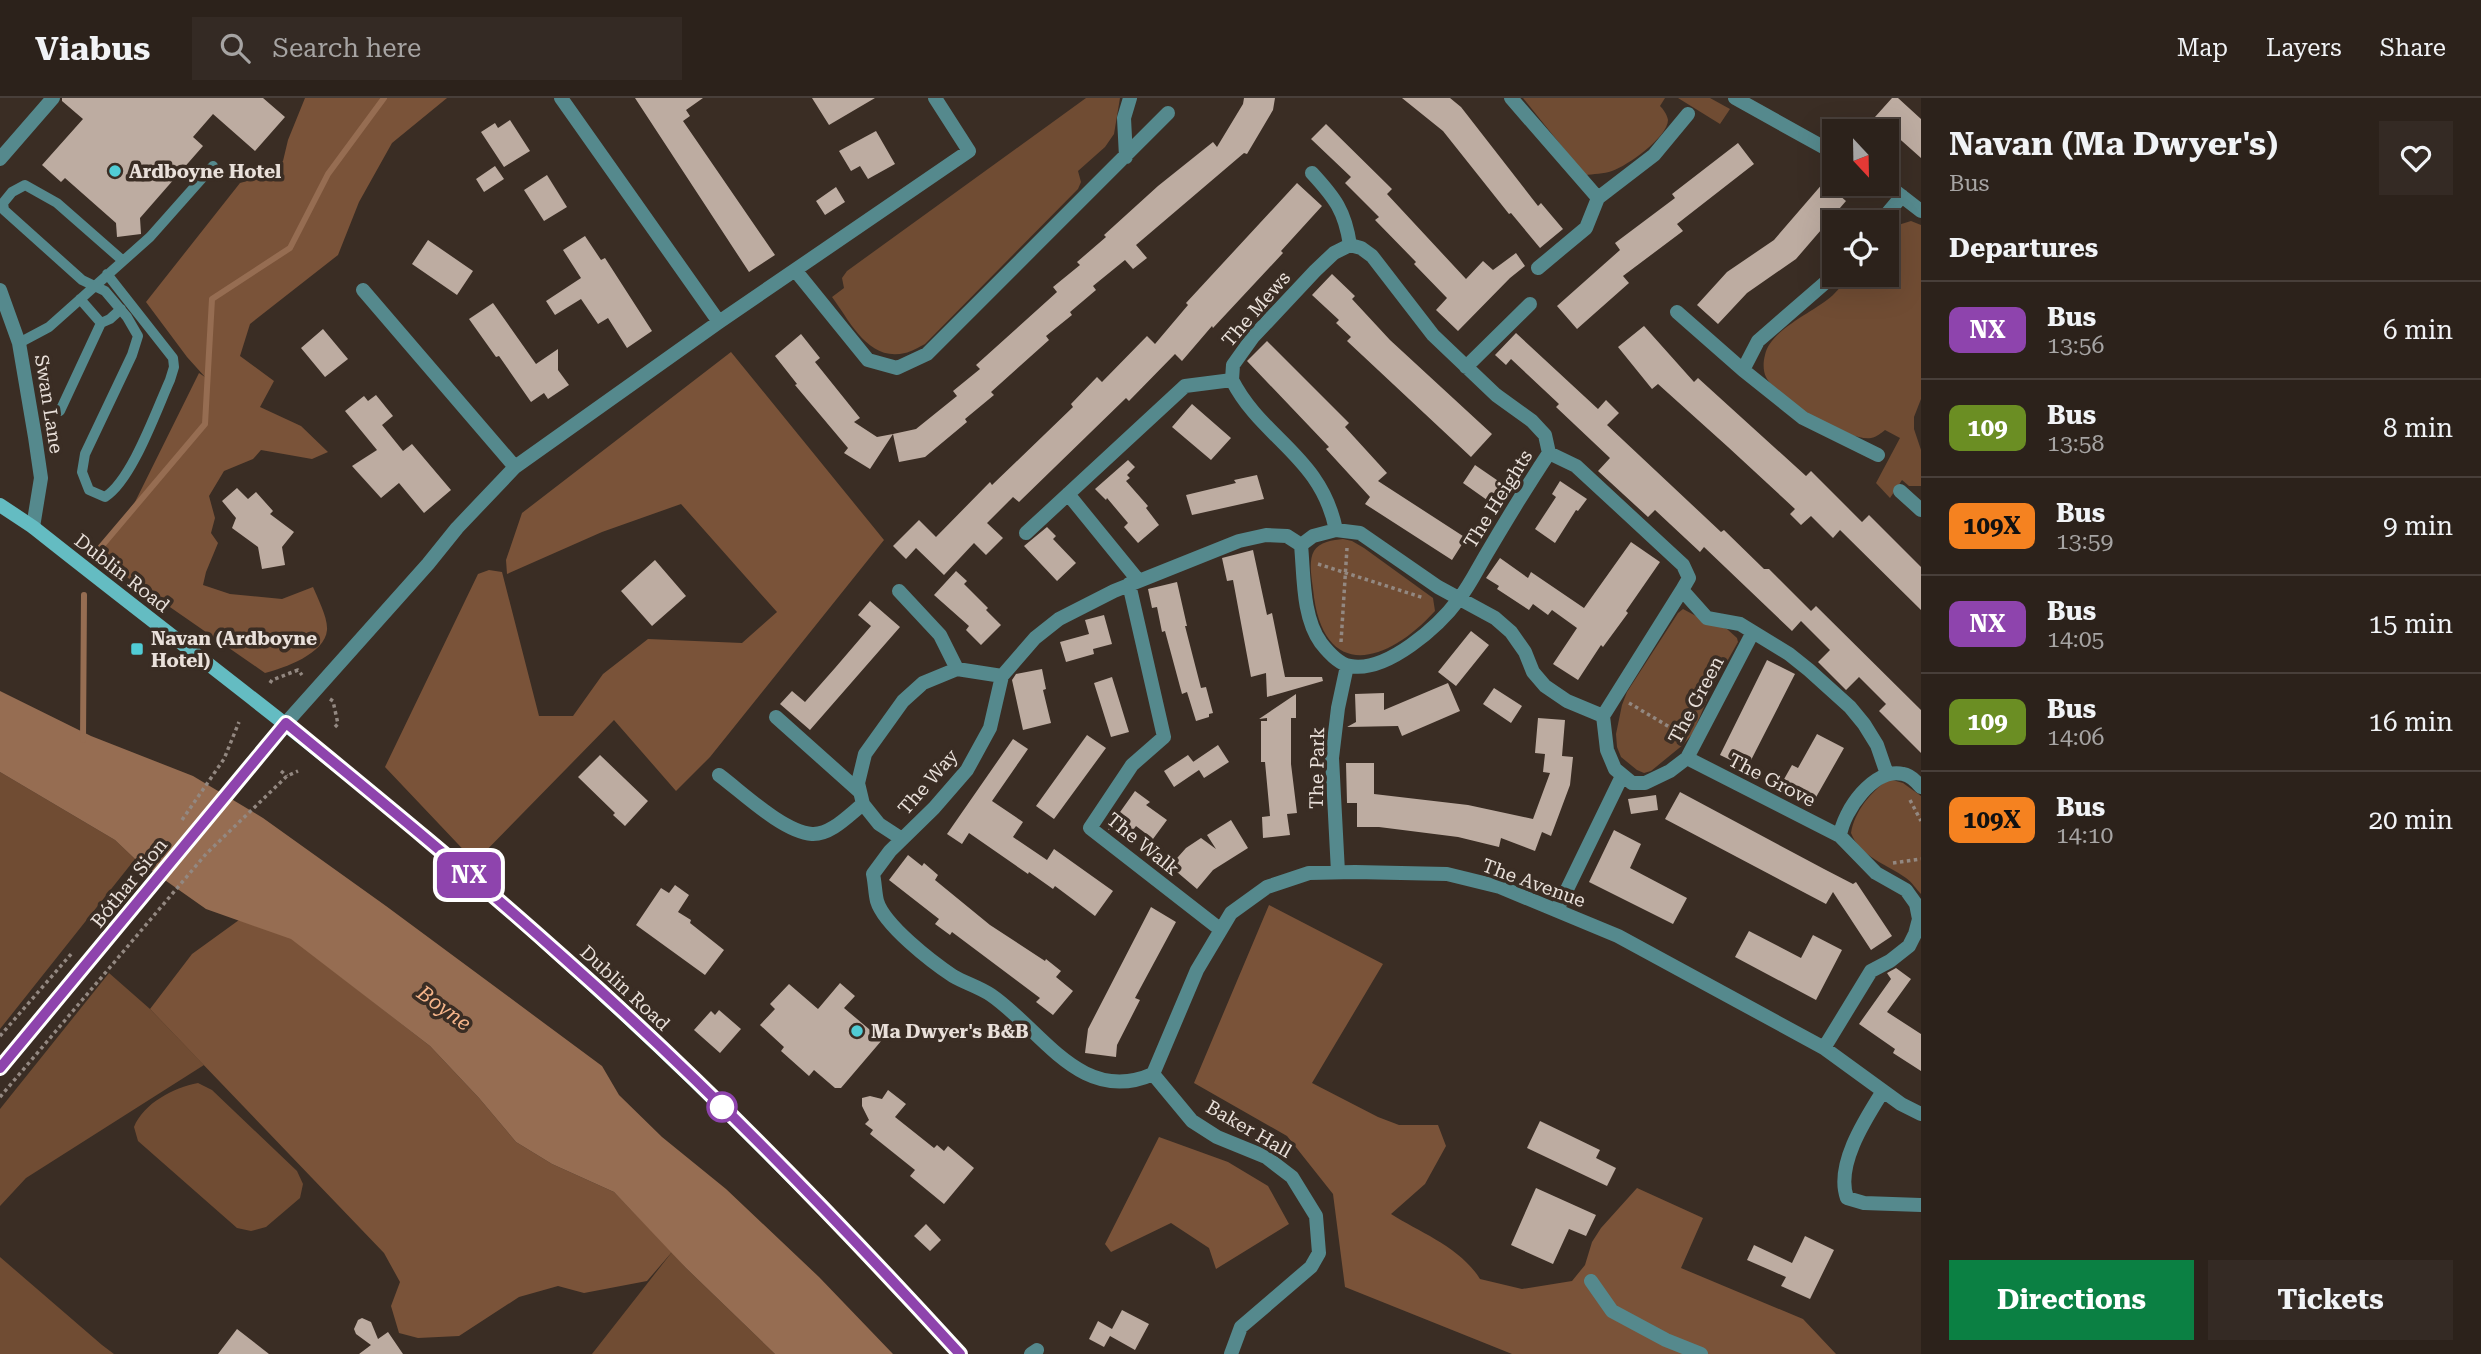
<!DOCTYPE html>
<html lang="en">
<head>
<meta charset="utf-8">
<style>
  body { margin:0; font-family:"Roboto Serif",serif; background:#342a24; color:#f1f3f6; height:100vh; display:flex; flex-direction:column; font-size:26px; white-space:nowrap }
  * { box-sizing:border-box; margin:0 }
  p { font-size:23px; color:#a6a4a3 }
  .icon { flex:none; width:38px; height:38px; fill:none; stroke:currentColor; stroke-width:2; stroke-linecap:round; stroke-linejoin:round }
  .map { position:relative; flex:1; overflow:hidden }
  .side { display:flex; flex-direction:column; background:#2c221b; width:560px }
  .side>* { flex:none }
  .badge { padding:0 14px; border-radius:10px; font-size:24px; line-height:46px }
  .needle { width:46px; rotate:158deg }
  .tools { position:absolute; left:1822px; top:21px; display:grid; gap:14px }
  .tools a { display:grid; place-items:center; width:77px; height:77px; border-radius:0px; background:#2c221b; box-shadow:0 7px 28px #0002,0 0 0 2px #483f3a; font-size:35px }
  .map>.badge { position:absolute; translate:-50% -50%; box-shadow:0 0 0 4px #fff }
  h2 { padding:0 28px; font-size:26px; line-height:63px }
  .round { display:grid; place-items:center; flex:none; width:74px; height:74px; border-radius:0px; background:#342a24 }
  .headline { display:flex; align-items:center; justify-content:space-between; height:119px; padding:0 28px }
  h1 { font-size:33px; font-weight:700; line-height:52px }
  .button { display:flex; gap:14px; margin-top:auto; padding:14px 28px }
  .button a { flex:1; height:80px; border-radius:0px; background:#0b8043; color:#fff; font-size:28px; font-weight:700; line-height:80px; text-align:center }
  .button a+a { background:#342a24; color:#f1f3f6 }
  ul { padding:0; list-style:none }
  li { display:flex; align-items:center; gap:21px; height:98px; padding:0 28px; border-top:2px solid #483f3a }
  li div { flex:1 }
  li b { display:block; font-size:26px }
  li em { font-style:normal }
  li .badge { min-width:77px; font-weight:700; text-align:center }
  header { display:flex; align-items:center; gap:42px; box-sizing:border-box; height:98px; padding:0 35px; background:#2c221b; border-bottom:2px solid #483f3a }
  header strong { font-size:33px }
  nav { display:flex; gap:38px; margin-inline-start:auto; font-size:24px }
  .search { width:490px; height:63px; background:#342a24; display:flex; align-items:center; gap:18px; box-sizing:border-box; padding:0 24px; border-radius:0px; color:#a6a4a3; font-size:26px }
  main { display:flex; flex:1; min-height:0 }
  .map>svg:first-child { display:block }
  .green { fill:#704c33 }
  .forest { fill:#7a5339 }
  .water { fill:#966d52 }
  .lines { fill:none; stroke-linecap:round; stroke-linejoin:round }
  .stream { stroke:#966d52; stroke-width:6 }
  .building { fill:#bdaca1 }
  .path { stroke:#938881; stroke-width:3.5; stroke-dasharray:3.5 3.5; stroke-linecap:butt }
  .service { stroke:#55898d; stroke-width:10 }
  .minor { stroke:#55898d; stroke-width:14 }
  .tertiary { stroke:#55898d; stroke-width:14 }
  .secondary { stroke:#64bcc2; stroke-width:14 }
  .line-casing { stroke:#fff; stroke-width:16 }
  .line { stroke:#8e44ad; stroke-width:10 }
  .poi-dot { fill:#51ccd5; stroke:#3a2d24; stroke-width:2.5 }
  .stop-dot { fill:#fff; stroke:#8e44ad; stroke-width:3.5 }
  .labels { text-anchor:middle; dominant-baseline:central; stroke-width:7; stroke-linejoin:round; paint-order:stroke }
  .poi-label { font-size:19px; font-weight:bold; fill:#e9e0da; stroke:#3a2d24; text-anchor:start }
  .street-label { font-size:19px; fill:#e9e0da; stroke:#3a2d24 }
  .water-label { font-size:21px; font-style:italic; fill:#f7b68b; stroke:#3a2d24 }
</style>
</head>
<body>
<header>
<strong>Viabus</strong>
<div class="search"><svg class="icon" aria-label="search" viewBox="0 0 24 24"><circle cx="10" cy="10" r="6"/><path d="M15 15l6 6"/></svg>Search here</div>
<nav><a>Map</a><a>Layers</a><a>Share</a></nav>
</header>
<main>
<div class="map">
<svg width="1921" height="1256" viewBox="0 0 1921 1256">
  <rect width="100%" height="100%" fill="#3a2d24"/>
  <!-- green -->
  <path class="green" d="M1086 0H1120L1114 36 1105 49 1078 73 1081 84 1078 91 925 246C919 249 911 254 905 255 868 264 850 223 832 199L844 190 842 180 847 173Z
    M1523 0H1665L1660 8C1663 11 1667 16 1668 22 1668 39 1627 68 1612 73 1604 76 1593 76 1585 77Z
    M1678 0H1710L1730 11 1720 26Z
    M1911 123 1921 127V301L1914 319V331L1921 352V388H1909L1902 382 1890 400 1876 385 1900 340 1885 332C1881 335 1877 339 1871 340 1848 344 1776 300 1766 279 1763 273 1763 264 1765 257 1770 231 1815 214 1833 197 1839 191 1845 183 1851 177H1886L1887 136 1895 128Z
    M1343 441 1352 443 1364 450 1433 500 1435 513C1386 567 1322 584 1313 491 1312 481 1308 463 1314 453 1319 444 1333 442 1343 441Z
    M1683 511 1709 525 1727 531 1737 540 1738 544 1712 590 1693 635 1684 646 1651 673 1644 675 1637 672 1621 659 1617 649 1616 636 1622 607 1627 594 1678 515Z
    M0 674 115 742 135 761 0 931Z
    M1889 681 1903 685 1921 698V796C1916 791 1912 784 1906 780 1887 766 1860 759 1851 735 1855 712 1871 694 1889 681Z
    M109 875 150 911 204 967 26 1080 0 1108V1011Z
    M198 985 212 992 297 1073 303 1086 300 1100 266 1129 251 1133 237 1130 138 1043 134 1029C144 1005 173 990 198 985Z
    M672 1154 686 1170 775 1256H592Z
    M0 1159 102 1247 114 1256H0Z"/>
  <!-- forest -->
  <path class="forest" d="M305 0H447L392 45 359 104 338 157 250 226 240 258 274 283 260 309 301 328 328 354 312 361 261 352 253 361 224 373 209 398 215 420 211 435 218 445 206 474 203 487 230 496 282 501 313 489C318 501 328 520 327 532 325 556 284 570 265 575L105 464 100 450 135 404 199 275 205 279 187 259 146 204 240 85 265 78 283 63 288 42Z
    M731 254 884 442 710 659 676 693 614 622 475 764 385 669 478 476 489 472 502 474 539 618H573L603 576 648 541 742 545 777 514 681 406 602 434 507 476 506 462 522 415Z
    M1269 807 1383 866 1312 985 1378 1019 1399 1027H1438L1446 1048 1425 1086 1391 1116C1421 1135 1460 1149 1480 1181L1522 1191 1572 1183 1585 1167 1592 1144 1601 1130 1637 1090 1703 1120 1681 1170 1803 1221 1836 1256H1512L1345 1189 1333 1096 1287 1038 1194 985Z
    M239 822 291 840 430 948 479 1000 516 1044 552 1066 614 1094 672 1154 647 1183 584 1195 558 1188 519 1199 459 1238 418 1240 399 1235 391 1208 400 1184 384 1155 150 911 192 856Z
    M1159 1039 1228 1064 1268 1088 1289 1126 1216 1171 1209 1150 1171 1125 1111 1154 1105 1146Z"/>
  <!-- water -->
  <path class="water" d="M0 593 91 638 193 678 263 720 386 808 602 968 619 997 662 1039 726 1091 819 1179 893 1256H775L686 1170 614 1094 552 1066 516 1044 479 1000 430 948 291 841 206 811 135 761 115 742 0 674Z"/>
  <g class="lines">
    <!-- stream -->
    <path class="stream" d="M100 450 205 326 212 201 290 150 328 76 384 0
      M83 642 84 497"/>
  </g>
  <!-- building -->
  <path class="building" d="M62 0H263L285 19 255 53 213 16 193 39 203 48 140 120 141 136 117 139 116 125 65 80 61 84 42 67 83 21 62 3Z
    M635 0H703L686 12 690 18 683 23 775 157 749 174Z
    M812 0H875L829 27Z
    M1244 0H1275L1273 12 1247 56 1244 55 1136 147 1147 160 1133 171 1125 162 1093 188 1096 192 1070 214 1072 217 1046 238 1049 242 991 294 994 297 965 321 967 324 925 359 899 364 893 336 916 331 957 298 953 293 980 271 976 267 1057 194 1053 189 1080 167 1077 164 1106 139 1104 137 1158 88 1213 44 1217 49 1243 6Z
    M1402 0H1450L1461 9 1538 108 1541 105 1563 131 1540 150 1511 115 1509 116 1443 33Z
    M1892 0H1898L1921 21V60L1875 19Z
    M510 22 530 53 504 69 481 34 495 25 498 30Z
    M1326 26 1392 91 1387 96 1466 181 1483 163 1493 172 1516 155 1525 168 1510 180 1458 233 1436 212 1447 200 1414 166 1416 164 1375 122 1379 119 1345 85 1351 79 1311 41Z
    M876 33 895 66 868 81 860 68 851 73 839 53Z
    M1738 45 1754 66 1677 126 1683 133 1623 178 1629 185 1577 231 1557 208 1620 152 1615 145 1675 100 1672 96Z
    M495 68 504 81 484 94 476 81Z
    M547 77 567 109 544 123 524 92Z
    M1824 84 1846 103 1796 161 1747 195 1718 226 1697 207 1727 174 1774 142Z
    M1297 85 1322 108 1281 153 1283 155 1213 230 1212 228 1182 263 1175 256 1129 303 1126 300 1019 404 1013 399 987 425 1003 440 986 457 974 445 944 477 916 450 906 461 893 448 919 422 936 439 990 384 992 387 1073 309 1071 306 1097 279 1102 284 1147 238 1155 246 1188 207 1186 205Z
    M836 89 845 104 825 117 816 103Z
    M585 138 601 162 605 160 652 233 627 250 608 220 598 226 581 201 555 217 546 203 581 180 563 152Z
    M428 142 473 173 457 197 412 166Z
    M1332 176 1355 198 1352 201 1390 242 1492 336 1471 359 1347 243 1351 239 1336 225 1339 222 1312 197Z
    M493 205 536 266 558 251V272L569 287 548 301 544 295 531 304 499 258 496 259 469 221Z
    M1644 228 1694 284 1698 280 1806 378 1811 373 1862 424 1869 417 1921 469V512L1840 432 1833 440 1811 418 1801 427 1790 416 1795 411 1728 349 1658 286 1652 291 1618 249Z
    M323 231 348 261 325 279 301 250Z
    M1516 235 1598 311 1606 302 1619 315 1607 327 1721 434 1724 432 1764 471H1769L1811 513 1816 508 1921 612V655L1879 613 1886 606 1859 579 1846 592 1818 564 1830 552 1801 523 1792 533 1704 449 1700 454 1655 412 1648 419 1598 373 1610 360 1556 309 1559 306 1511 261 1506 267 1495 257Z
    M801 236 820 260 815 264 860 320 854 324 877 339 893 336 870 371 844 355 848 350 795 287 797 286 775 258Z
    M1267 243 1349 325 1345 329 1387 375 1378 383 1466 440 1452 462 1365 406 1370 399 1326 351 1329 349 1247 263Z
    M376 297 393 318 382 327 403 353 412 346 451 392 424 415 399 385 381 400 352 368 377 352 345 313 364 298 368 303Z
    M1192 306 1231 340 1211 362 1172 329Z
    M1128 362 1135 369 1127 377 1130 380 1126 383 1148 408 1146 410 1159 427 1138 445 1124 429 1128 425 1107 400 1106 402 1095 391Z
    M1475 367 1507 389 1494 407 1463 385Z
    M1257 377 1264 401 1192 417 1186 397 1236 385 1234 382Z
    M1560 383 1587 401 1578 413 1576 412 1555 445 1535 431 1556 399 1552 396Z
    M237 390 248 401 256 394 273 413 270 416 294 434 282 449 285 467 262 471 258 449 232 430 236 420 222 403Z
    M1047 429 1056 438 1053 441 1076 465 1057 483 1024 448Z
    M1631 444 1660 464 1626 513 1628 515 1603 549 1601 547 1578 582 1553 566 1577 530 1552 512 1548 517 1533 506 1529 512 1497 491 1499 488 1486 480 1500 460 1528 480 1531 474 1584 510Z
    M1253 452 1267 517 1272 515 1285 579H1322L1323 583 1267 599 1266 575 1251 579 1233 482 1227 483 1222 460Z
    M655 462 686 498 652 528 621 493Z
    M956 473 967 483 964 486 988 510 986 512 1001 527 981 547 966 532 969 528 934 497Z
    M1177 484 1187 528H1185L1201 590 1206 589 1213 615 1209 616V619L1196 623 1187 594 1182 596 1165 533 1162 534 1157 509 1152 510 1148 491Z
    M870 503 900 529 810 632 780 606 792 593 805 604 835 570 871 528 858 517Z
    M1104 517 1112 546 1093 551 1094 556 1066 564 1060 544 1089 536 1085 522Z
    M1471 533 1489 547 1456 588 1438 574Z
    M1767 562 1795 576 1747 670 1720 657Z
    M1042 571 1046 591 1043 592 1051 625 1023 632 1012 582 1016 576Z
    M1112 579 1129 634 1111 639 1094 585Z
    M1448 585 1460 613 1402 638 1398 628 1347 629 1356 624 1355 596 1384 595V612Z
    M1494 590 1522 608 1511 625 1483 606Z
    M1296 596V620H1291V666L1297 715 1287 716 1290 737 1263 740 1262 719 1270 718 1265 664H1261V623H1267V620L1259 621Z
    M1538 620 1565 622 1562 658 1573 659 1570 687 1551 738 1542 734 1535 753 1501 740 1499 749 1458 739 1379 729H1357V705H1347L1346 665H1374V696L1468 707 1533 721 1550 675 1543 674 1545 656 1535 655Z
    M1817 636 1844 650 1815 701 1783 683 1792 667 1798 670Z
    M1087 637 1106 650 1054 721 1036 708Z
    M1013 641 1028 651 992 703 1023 724 1013 739 1047 762 1054 751 1113 793 1095 818 1055 788 1053 791 1029 774 1028 776 969 735 962 746 947 736Z
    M1218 647 1229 664 1204 680 1199 672 1174 689 1164 673 1188 657 1195 666 1193 664Z
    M600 657 648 703 625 728 613 717 615 715 578 679Z
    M1135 693 1150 704 1146 707 1167 722 1153 741 1136 728 1133 732 1122 723 1109 732 1108 731Z
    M1680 694 1824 771 1853 786 1856 784 1892 838 1871 852 1833 794 1826 806 1665 721Z
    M1656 697 1658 712 1631 716 1628 701Z
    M1231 722 1248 750 1213 772 1197 791 1170 768 1186 750 1201 740 1216 751 1207 737Z
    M1614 732 1641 746 1630 770 1687 800 1673 826 1589 784Z
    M908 757 922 768 924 765 938 777 935 782 990 827 1045 863 1046 861 1061 873 1056 879 1073 893 1053 917 1036 904 1040 900 952 834 950 837 935 826 939 821 889 782Z
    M675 787 689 797 678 814 691 822 690 825 724 852 705 877 636 827 661 790 669 795Z
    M1151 809 1176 824 1135 900 1140 902 1117 947 1116 959 1085 955 1088 931Z
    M1749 833 1801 860 1813 837 1842 852 1816 902 1735 859Z
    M1896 870 1911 881 1887 914 1921 936V973L1893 955 1895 951 1859 926 1891 881 1887 875Z
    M840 885 855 898 844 910 882 942 841 990H835L814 972 809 978 781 953 784 949 760 927 775 911 770 906 789 886 818 911Z
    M719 912 741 931 720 955 694 932 711 913 715 917Z
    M888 992 906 1006 895 1019 934 1050 937 1047 944 1053 948 1048 974 1070 944 1106 910 1078 915 1072 870 1036 873 1032 865 1026 869 1022 862 1008V1000L870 998 882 1001Z
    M1540 1023 1600 1052 1596 1060 1616 1070 1607 1088 1527 1050Z
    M1536 1090 1596 1117 1586 1138 1569 1131 1553 1166 1511 1147Z
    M926 1126 941 1142 930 1153 914 1138Z
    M1805 1138 1834 1152 1810 1201 1781 1188 1786 1179 1747 1162 1754 1147 1792 1165Z
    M1122 1212 1149 1226 1135 1252 1110 1238 1104 1249 1089 1241 1098 1223 1112 1231Z
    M362 1220 371 1224 378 1241 388 1234 403 1256H359L371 1247 356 1236 354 1231 358 1222Z
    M237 1231 269 1256H218Z"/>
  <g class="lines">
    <!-- path -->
    <path class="path" d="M1318 466 1424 500
      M1341 544 1347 450
      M270 585 272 582 298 572 302 577
      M330 601 333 603 338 626 334 630
      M1629 605 1683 637
      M281 673 287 678
      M1910 702 1921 723
      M182 722 224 661 239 624
      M1893 765 1921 761
      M0 938 72 855
      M0 999 206 756 287 678 298 673"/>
    <!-- service -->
    <path class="service" d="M107 176 173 260 174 269 170 282C156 313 132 382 105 399L89 392 82 374 85 356 132 257 138 238 127 219 105 193 82 182 4 112 3 105 12 94 25 87 57 105 122 162
      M80 201 101 225 110 221 121 211
      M19 245 49 229 150 139 213 68
      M60 313 101 225"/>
    <!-- minor -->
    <path class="minor" d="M561 0 719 224
      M1511 0 1598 100 1654 57 1688 16
      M1735 0 1834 55
      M1126 59 1124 20 1130 0
      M0 61 53 0
      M1312 75C1335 100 1345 113 1350 147
      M1886 86 1921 113
      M1880 124 1902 98
      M1538 170 1586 130 1598 100
      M795 172 868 262 897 270 927 256 1168 15
      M1834 177 1758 243 1743 272 1803 320 1878 357
      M0 192 19 245 35 339 41 380 33 429
      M363 192 515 369
      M1677 214 1743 272
      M1466 269 1530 206
      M1232 282C1262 341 1321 358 1336 432L1360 435 1438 489 1495 520 1511 534 1525 554 1533 574 1545 588 1567 603 1603 618
      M1232 282 1233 267 1253 239 1315 173 1334 155 1350 147
      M1549 355 1576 368 1683 467 1689 480 1682 492 1707 520 1740 526 1789 556 1809 572 1850 609 1864 626 1877 647 1887 676
      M1900 393 1921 412
      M1068 396 1138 482
      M1026 435 1185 288 1232 282
      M1301 447C1304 477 1302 519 1321 545 1328 554 1339 566 1350 568 1387 575 1439 528 1459 501 1470 487 1478 470 1487 455 1507 421 1527 388 1549 355L1545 337 1532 323 1496 297 1433 237 1372 158 1361 150 1350 147
      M1301 447 1313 438 1336 432
      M1129 486 1164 639 1132 667 1090 730 1221 832
      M1682 492 1603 618 1607 652 1615 671 1632 685H1645L1670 673 1687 660 1753 534
      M899 493 940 537 957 571
      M776 619 860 694
      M286 625 428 466 457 430 515 369 719 224 969 53 935 0
      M1687 660 1840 738 1876 775 1906 792 1916 806 1919 821 1915 836 1909 848 1890 863 1871 873 1824 950
      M719 677C742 694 783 734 812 736 831 737 849 717 863 706
      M1840 738C1843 713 1874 669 1903 676 1910 677 1916 683 1921 689
      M902 741 879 726 863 706 858 685 865 656 903 603 923 585 957 571 1002 578
      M1338 774 1332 660 1338 610 1347 568
      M1557 812 1622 678
      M1153 976C1081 1008 1042 932 991 897 979 889 965 885 953 878 932 864 884 827 877 803 875 795 875 785 873 776L890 753 934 710 967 672 990 630 1002 578 1035 540 1059 521 1114 493 1239 443 1266 437 1287 438 1301 447
      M1153 976 1197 872 1231 815 1267 789 1309 775 1355 774 1447 776 1500 789 1618 838 1824 950 1901 1006 1921 1016
      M1153 976 1192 1023 1217 1039 1266 1059 1292 1079 1316 1118 1319 1155 1311 1169 1241 1229 1231 1256
      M1883 993C1866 1020 1835 1067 1847 1100L1864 1105 1921 1107
      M1591 1183 1612 1213 1666 1242 1701 1256
      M1031 1256 1037 1252"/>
    <!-- tertiary -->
    <path class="tertiary" d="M0 970 286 625"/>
    <!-- secondary -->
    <path class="secondary" d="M0 407 33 429C165 534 301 635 430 744 618 902 794 1074 960 1256"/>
  </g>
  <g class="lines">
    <!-- line casing -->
    <g class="line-casing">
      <path id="line" d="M0 970 286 625C380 702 474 779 564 860 704 984 834 1118 960 1256"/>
    </g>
    <!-- line -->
    <use href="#line" class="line"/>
  </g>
  <!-- markers -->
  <g class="poi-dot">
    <circle cx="115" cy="73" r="7"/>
    <rect x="130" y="544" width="14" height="14" rx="3.5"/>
    <circle cx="857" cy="933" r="7"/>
  </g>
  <circle class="stop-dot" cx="722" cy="1009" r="14"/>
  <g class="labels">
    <!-- poi labels -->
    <g class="poi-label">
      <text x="129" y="73">Ardboyne Hotel</text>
      <text x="151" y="540">Navan (Ardboyne<tspan x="151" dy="22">Hotel)</tspan></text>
      <text x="871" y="933">Ma Dwyer's B&amp;B</text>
    </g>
    <!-- street labels -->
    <g class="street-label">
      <text transform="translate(1256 211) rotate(-49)">The Mews</text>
      <text transform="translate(49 306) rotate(81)">Swan Lane</text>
      <text transform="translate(1498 401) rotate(-58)">The Heights</text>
      <text transform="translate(122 475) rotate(38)">Dublin Road</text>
      <text transform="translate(1696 602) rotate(-62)">The Green</text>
      <text transform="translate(1317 670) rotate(-89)">The Park</text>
      <text transform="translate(1772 682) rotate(27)">The Grove</text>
      <text transform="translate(928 684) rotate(-49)">The Way</text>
      <text transform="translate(1143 746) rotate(39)">The Walk</text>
      <text transform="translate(129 785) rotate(-51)">Bóthar Sion</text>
      <text transform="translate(1534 785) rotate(20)">The Avenue</text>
      <text transform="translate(625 890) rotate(43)">Dublin Road</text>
      <text transform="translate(1249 1031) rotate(30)">Baker Hall</text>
    </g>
    <!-- water labels -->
    <g class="water-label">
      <text transform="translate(444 910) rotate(36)">Boyne</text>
    </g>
  </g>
</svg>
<div class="tools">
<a><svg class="needle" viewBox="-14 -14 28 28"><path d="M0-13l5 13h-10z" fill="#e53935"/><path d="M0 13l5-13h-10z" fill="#a6a4a3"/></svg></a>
<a><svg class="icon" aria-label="locate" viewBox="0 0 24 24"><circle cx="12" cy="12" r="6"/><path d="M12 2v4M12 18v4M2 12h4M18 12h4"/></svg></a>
</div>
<b class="badge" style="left:469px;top:777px;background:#8e44ad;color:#fff">NX</b>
</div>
<section class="side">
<div class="headline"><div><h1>Navan (Ma Dwyer's)</h1><p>Bus</p></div><a class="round"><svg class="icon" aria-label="heart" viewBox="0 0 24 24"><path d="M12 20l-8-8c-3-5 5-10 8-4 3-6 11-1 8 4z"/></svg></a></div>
<h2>Departures</h2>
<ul>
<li><span class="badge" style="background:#8e44ad;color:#fff">NX</span><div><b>Bus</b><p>13:56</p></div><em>6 min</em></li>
<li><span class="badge" style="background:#6b8e23;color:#fff">109</span><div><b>Bus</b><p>13:58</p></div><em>8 min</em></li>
<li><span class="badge" style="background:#f58220;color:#111">109X</span><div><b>Bus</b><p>13:59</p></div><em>9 min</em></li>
<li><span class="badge" style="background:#8e44ad;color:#fff">NX</span><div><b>Bus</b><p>14:05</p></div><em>15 min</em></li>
<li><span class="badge" style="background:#6b8e23;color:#fff">109</span><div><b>Bus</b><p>14:06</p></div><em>16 min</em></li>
<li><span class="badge" style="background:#f58220;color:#111">109X</span><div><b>Bus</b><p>14:10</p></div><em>20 min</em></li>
</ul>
<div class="button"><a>Directions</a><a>Tickets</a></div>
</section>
</main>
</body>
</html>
